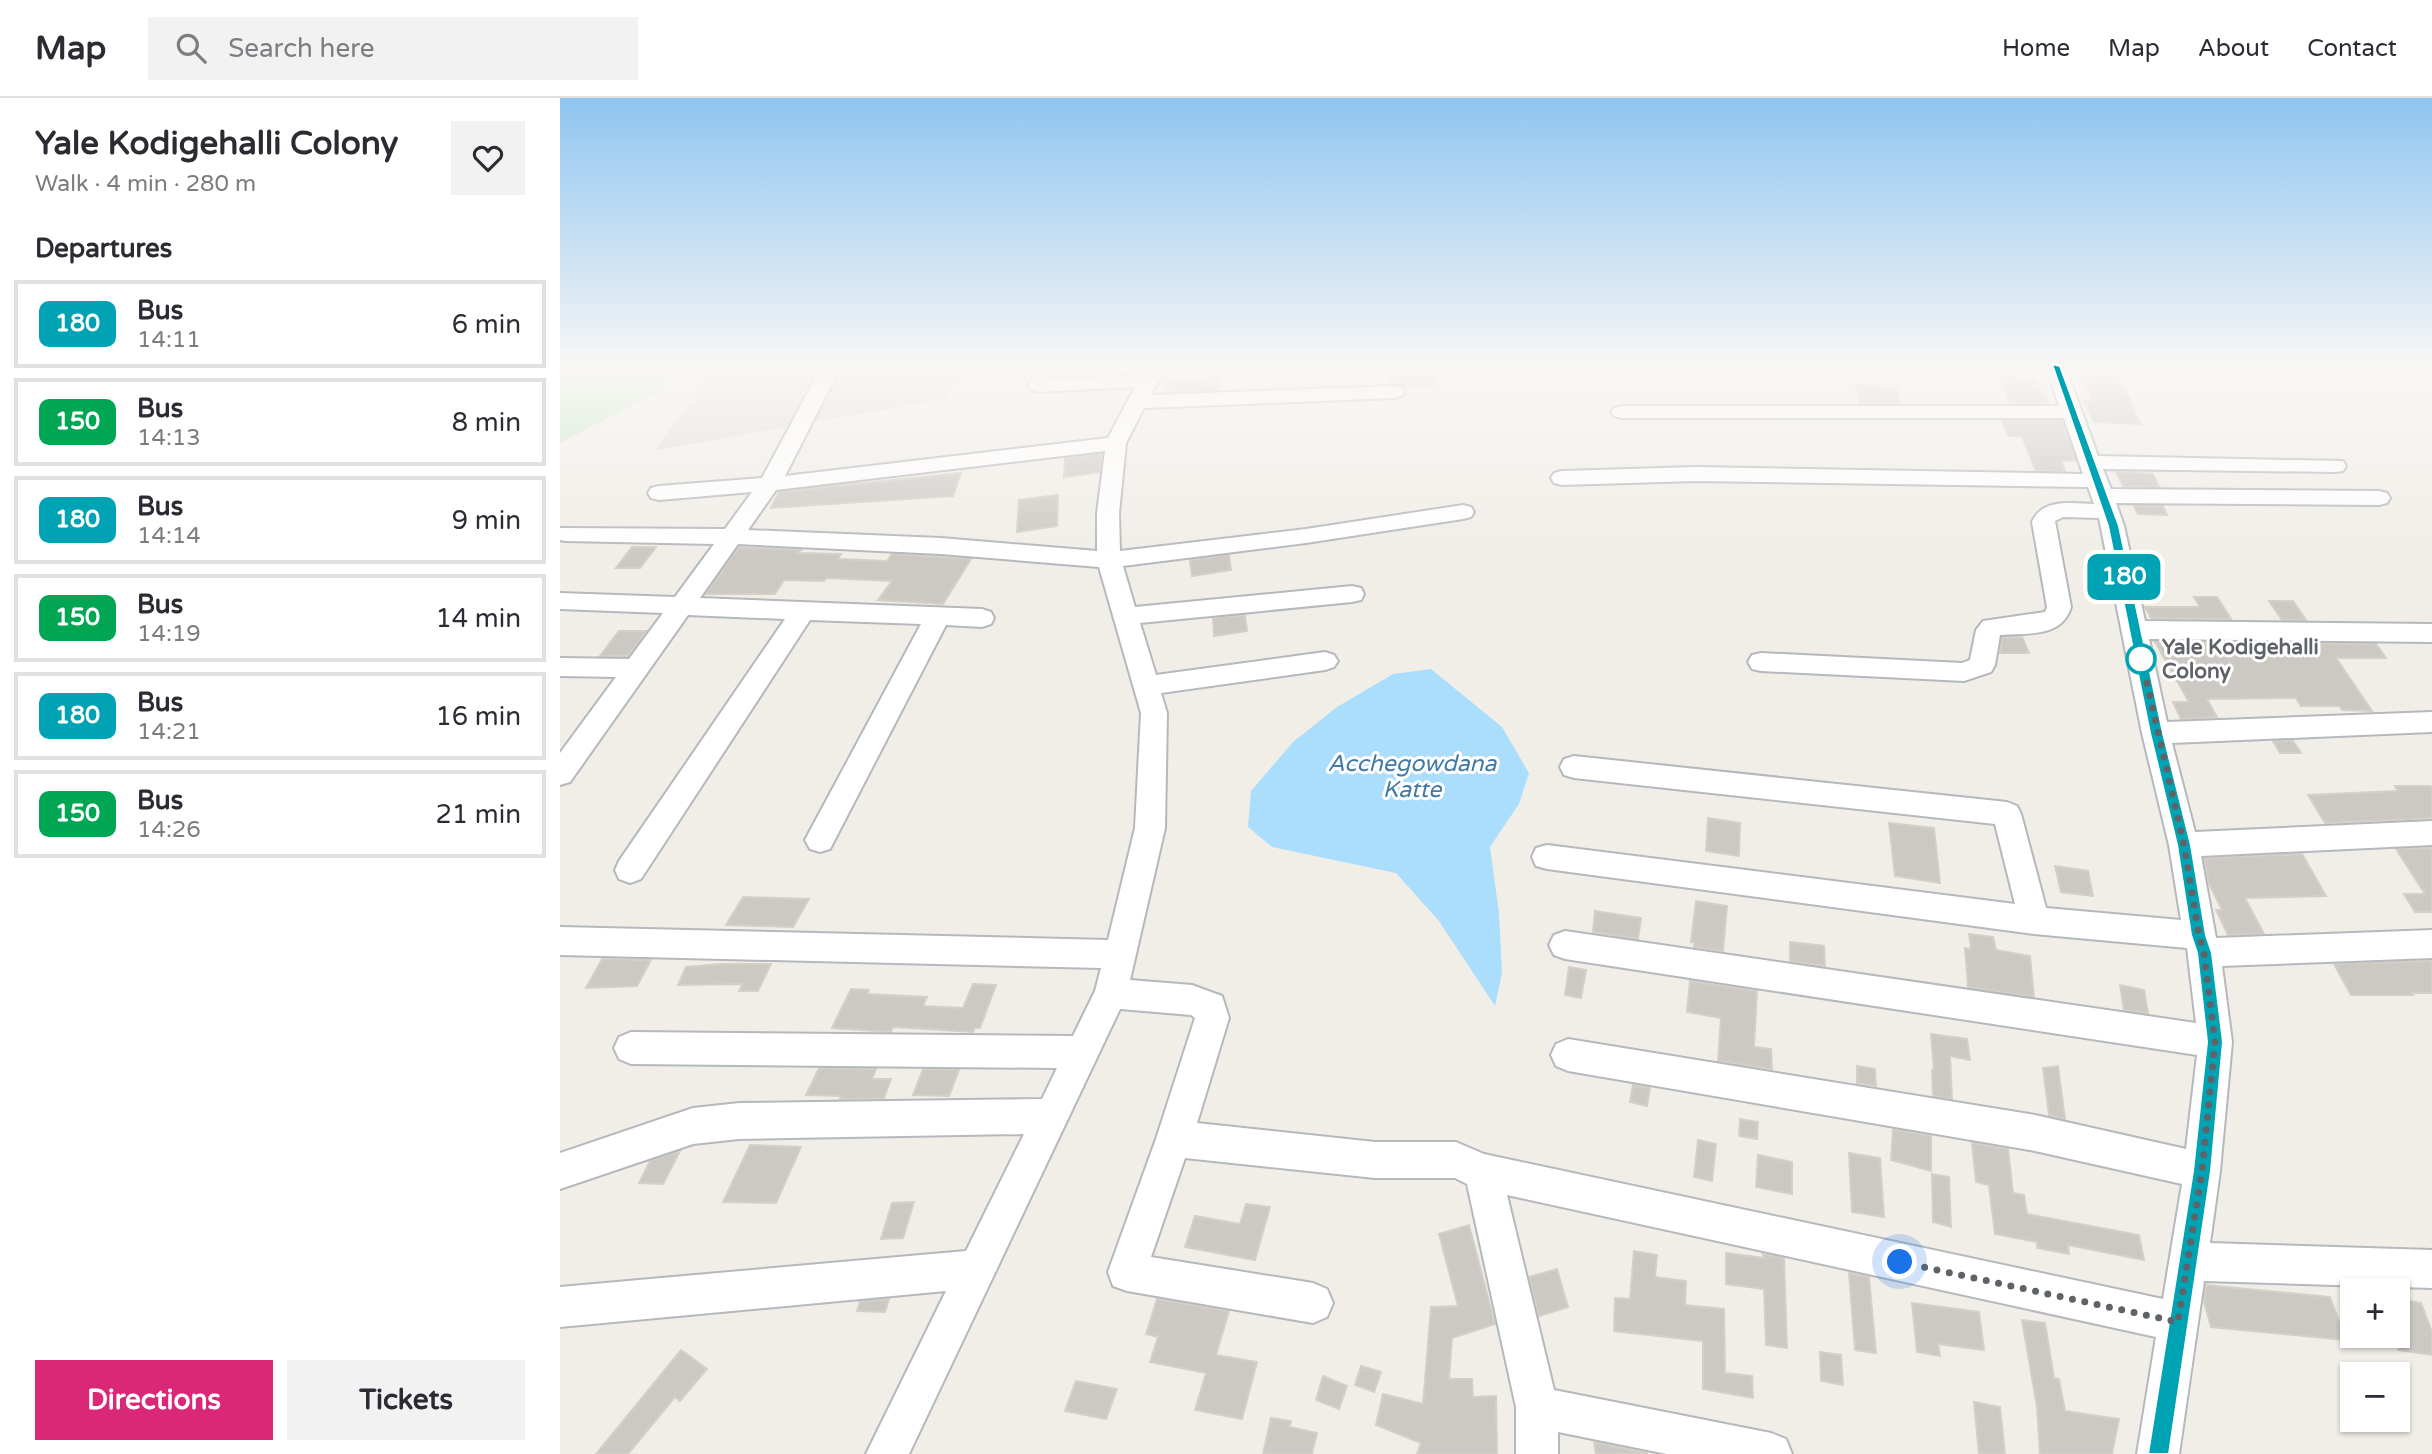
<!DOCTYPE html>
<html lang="en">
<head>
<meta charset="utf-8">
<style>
  body { margin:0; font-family:"Varela Round",sans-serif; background:#f2f2f3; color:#2b2b33; height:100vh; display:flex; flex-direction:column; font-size:26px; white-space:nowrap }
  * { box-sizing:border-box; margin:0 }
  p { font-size:23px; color:#7c7c81 }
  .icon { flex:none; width:38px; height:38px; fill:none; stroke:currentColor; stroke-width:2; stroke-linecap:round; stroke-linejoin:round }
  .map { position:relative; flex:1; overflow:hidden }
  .details { display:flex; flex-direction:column; background:#fff; width:560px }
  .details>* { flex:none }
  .badge { padding:0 14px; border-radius:10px; font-size:24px; line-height:46px }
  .buttons { position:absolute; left:1780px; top:1180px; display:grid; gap:14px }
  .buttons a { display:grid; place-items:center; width:70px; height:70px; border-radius:0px; background:#fff; box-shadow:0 2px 5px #0004; font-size:35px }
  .you { position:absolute; width:35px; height:35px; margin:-18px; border:5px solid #fff; border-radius:50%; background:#1a73e8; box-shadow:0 0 0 10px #1a73e833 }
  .map>.badge { position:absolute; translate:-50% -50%; box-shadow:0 0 0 4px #fff }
  h2 { padding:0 35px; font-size:26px; line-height:63px }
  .round { display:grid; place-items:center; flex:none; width:74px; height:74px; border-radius:0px; background:#f2f2f3 }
  .head { display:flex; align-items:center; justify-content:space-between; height:119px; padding:0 35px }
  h1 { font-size:33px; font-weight:700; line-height:52px }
  .cta { display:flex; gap:14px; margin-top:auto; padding:14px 35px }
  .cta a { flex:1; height:80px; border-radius:0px; background:#db2777; color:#fff; font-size:28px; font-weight:700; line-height:80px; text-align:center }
  .cta a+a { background:#f2f2f3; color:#2b2b33 }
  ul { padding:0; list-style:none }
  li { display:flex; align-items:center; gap:21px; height:88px; margin:0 14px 10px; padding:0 21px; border:4px solid #e1e1e2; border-radius:0px }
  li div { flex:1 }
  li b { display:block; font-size:26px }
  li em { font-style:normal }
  li .badge { min-width:77px; font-weight:700; text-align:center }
  header { display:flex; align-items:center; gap:42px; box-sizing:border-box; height:98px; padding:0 35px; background:#fff; border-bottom:2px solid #e1e1e2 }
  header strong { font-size:33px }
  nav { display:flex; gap:38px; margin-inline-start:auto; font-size:24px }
  .search { width:490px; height:63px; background:#f2f2f3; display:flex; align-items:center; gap:18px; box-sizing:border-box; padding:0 24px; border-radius:0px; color:#7c7c81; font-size:26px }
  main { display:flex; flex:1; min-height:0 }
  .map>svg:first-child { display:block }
  .industrial { fill:#e0ddda }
  .green { fill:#c7e7c5 }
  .water { fill:#abdefd }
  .building { fill:#ccc9c4; stroke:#d5d0c6; stroke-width:2 }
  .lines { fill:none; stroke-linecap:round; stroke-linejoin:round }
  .minor-casing { stroke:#b5b8bc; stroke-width:4 }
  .minor { fill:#fff; fill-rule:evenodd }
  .line { fill:#00a3b4; stroke:#fff; stroke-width:2 }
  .walk { stroke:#5f6367; stroke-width:7; stroke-dasharray:0 12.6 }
  .stop-dot { fill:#fff; stroke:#00a3b4; stroke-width:3.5 }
  .labels { text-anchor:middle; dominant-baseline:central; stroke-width:6; stroke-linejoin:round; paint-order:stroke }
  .stop-label { font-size:21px; font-weight:bold; fill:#5f6367; stroke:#fff; text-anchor:start }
  .water-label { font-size:23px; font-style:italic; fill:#437aa7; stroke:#fff }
</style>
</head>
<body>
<header>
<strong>Map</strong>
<div class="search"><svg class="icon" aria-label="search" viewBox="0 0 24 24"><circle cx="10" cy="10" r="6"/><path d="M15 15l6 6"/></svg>Search here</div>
<nav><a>Home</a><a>Map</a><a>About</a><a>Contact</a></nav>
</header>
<main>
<section class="details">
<div class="head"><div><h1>Yale Kodigehalli Colony</h1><p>Walk · 4 min · 280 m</p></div><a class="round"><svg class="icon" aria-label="heart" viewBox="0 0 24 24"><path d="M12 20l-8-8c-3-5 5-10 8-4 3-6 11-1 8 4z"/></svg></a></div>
<h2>Departures</h2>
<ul>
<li><span class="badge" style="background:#00a3b4;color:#fff">180</span><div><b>Bus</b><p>14:11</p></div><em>6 min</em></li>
<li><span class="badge" style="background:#00a651;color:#fff">150</span><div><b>Bus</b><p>14:13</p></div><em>8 min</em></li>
<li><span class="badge" style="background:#00a3b4;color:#fff">180</span><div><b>Bus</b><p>14:14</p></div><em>9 min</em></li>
<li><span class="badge" style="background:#00a651;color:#fff">150</span><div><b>Bus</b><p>14:19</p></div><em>14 min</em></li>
<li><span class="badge" style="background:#00a3b4;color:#fff">180</span><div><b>Bus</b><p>14:21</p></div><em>16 min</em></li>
<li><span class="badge" style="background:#00a651;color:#fff">150</span><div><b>Bus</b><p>14:26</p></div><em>21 min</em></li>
</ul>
<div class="cta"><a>Directions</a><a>Tickets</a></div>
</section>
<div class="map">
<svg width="1872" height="1356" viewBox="0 0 1872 1356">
  <rect width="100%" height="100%" fill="#f1eee8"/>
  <!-- industrial -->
  <path class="industrial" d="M157 268H405L386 301 95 352Z"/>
  <!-- green -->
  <path class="green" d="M0 268H115L95 295 0 345Z"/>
  <!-- water -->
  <path class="water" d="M871 571 942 629 969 675 959 706 930 749 939 815 942 875 935 908 879 823 836 775 712 749 688 729 691 693 733 644 777 609 833 576Z"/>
  <!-- building -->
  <path class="building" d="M830 268H873L874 287 844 289 831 286Z
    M1436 268H1458L1463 281 1474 282 1489 305H1450Z
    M1521 269H1554L1575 312H1572L1581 326 1534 324 1523 302 1533 303 1524 282H1530Z
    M659 277 658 292 608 294 607 284Z
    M1295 286 1336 288 1340 305H1299Z
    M1442 323H1502L1516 363 1501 362 1505 373H1476L1462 338H1449Z
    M542 356 540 374 504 379 505 360Z
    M1556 374 1593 376 1599 389 1563 388Z
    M401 375 393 398 211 410 219 394Z
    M498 397 497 428 457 434 459 402Z
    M1574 408H1603L1607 417 1578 416Z
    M72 449H96L80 470H56Z
    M179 449 241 452 238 455 281 456 278 461 327 463 332 456 411 461 383 506 318 502 332 483 266 480 264 483 224 482 215 496H146Z
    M669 457 671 472 632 478 630 462Z
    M1634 499H1657L1671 521 1591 520 1585 509H1640Z
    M1709 503H1733L1746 522H1722Z
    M685 517 687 533 654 538 653 520Z
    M59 533H86L68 558H40Z
    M1462 539 1469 555H1440L1442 540Z
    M1595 544 1816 546 1826 560H1776L1812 613 1782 612 1779 608H1741L1736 600 1647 601 1657 619 1621 621 1613 604H1629Z
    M1713 643H1733L1741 655H1720Z
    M1835 688H1872V720L1765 725 1748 697 1838 693Z
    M1148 720 1180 725 1179 758 1146 753Z
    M1329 725 1374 730 1380 785 1335 778Z
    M1872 750V814H1855L1844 796H1865L1836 751Z
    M1742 756 1766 798 1685 800 1704 836 1668 837 1656 812H1662L1649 786 1644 760Z
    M1495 768 1528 773 1533 798 1501 794Z
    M183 799 249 801 233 829 166 827Z
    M1136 803 1167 808 1163 853 1134 849V844H1131Z
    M1035 813 1081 820 1078 841 1033 834Z
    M1409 836 1433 839 1436 852 1470 858 1474 899 1408 889 1405 850 1411 851Z
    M1230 844 1264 848 1265 868 1230 863Z
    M42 861 91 862 77 888 26 890Z
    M1872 863V895H1852L1853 897H1791L1774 866Z
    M161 866H211L198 893H179L183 886 118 887 126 869Z
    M1009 869 1026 872 1021 900 1005 897Z
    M1130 883 1197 893 1194 949 1211 951 1212 971 1158 963 1161 920 1127 914Z
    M413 886 436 887 420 930H414L413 934 333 929 331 934 272 930 291 891 309 892 307 896 367 899 363 908 403 910Z
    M1560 887 1584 892 1588 915 1564 912Z
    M1371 936 1407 941 1410 962 1390 958 1392 1001 1373 998 1372 972H1374Z
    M1297 968 1315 971 1316 988 1297 985Z
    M1498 968 1505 1021 1489 1017 1483 970Z
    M259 970 316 971 312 981H331L324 1000 280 1001 281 998 246 997Z
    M363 971 399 972 389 998 353 997Z
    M1073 987 1090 990 1087 1008 1070 1004Z
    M1180 1021 1198 1024 1197 1041 1179 1038Z
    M1333 1031 1371 1038V1073L1331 1062Z
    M1138 1042 1156 1046 1152 1083 1134 1079Z
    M1412 1045 1448 1051 1453 1095 1464 1097 1467 1116 1579 1137 1584 1162 1508 1147 1509 1156 1477 1150V1144L1435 1136 1429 1087 1416 1084Z
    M190 1047 241 1049 216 1105 163 1104Z
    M120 1053 103 1086 79 1085 90 1063Z
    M1289 1055 1320 1060 1324 1119 1292 1114Z
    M1198 1057 1232 1064V1096L1196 1089Z
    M1372 1076 1389 1079 1391 1129 1373 1124Z
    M354 1104 343 1140 321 1141 332 1105Z
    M686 1106 710 1109 695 1162 625 1149 635 1118 680 1126Z
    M909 1127 935 1226 892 1240 889 1281H912L913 1299 936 1298 937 1356H857L861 1345 816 1327 823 1296 863 1306 871 1209 898 1208 879 1136Z
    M1074 1153 1097 1157 1095 1179 1126 1183 1125 1207 1164 1211 1165 1275 1192 1278 1193 1300 1143 1291V1243L1054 1233 1055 1200 1070 1201Z
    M1166 1155 1204 1160 1203 1156 1224 1160 1227 1250 1206 1247 1204 1191 1166 1186Z
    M997 1171 1008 1209 979 1218 969 1179Z
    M1289 1175 1309 1179 1316 1255 1295 1252Z
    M1646 1187 1770 1199 1786 1242 1651 1229 1644 1204Z
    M329 1201 325 1214 297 1213 300 1204Z
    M597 1201 669 1213 656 1257 697 1264 682 1321 635 1312 646 1275 590 1264 598 1239 586 1236Z
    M1838 1201 1861 1205 1872 1234V1257L1838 1252Z
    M1352 1205 1419 1214 1424 1252 1378 1246 1380 1258 1357 1254Z
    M1462 1222 1485 1225 1494 1280 1499 1281 1505 1313 1559 1321 1552 1356H1480L1477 1309Z
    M121 1252 147 1271 120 1303 115 1299 68 1356H36Z
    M1260 1254 1281 1257 1283 1287 1261 1283Z
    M801 1268 821 1274 814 1294 795 1287Z
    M763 1278 787 1288 779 1311 756 1302Z
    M516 1283 557 1291 546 1321 505 1313Z
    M1414 1304 1440 1309 1445 1356H1419Z
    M711 1320 731 1323 729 1329 757 1335 752 1356H703Z
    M1034 1344 1087 1355V1356H1036Z"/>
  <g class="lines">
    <!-- minor casing -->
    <g class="minor-casing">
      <path id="minor" d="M262 268H281L225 378 548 340 575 289 478 294 471 292 468 288 479 268H498L491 281 582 277 589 268H608L590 297 835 288 842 290 845 294 842 298 835 300 584 310 566 345 559 415 560 453 746 431 903 407 911 409 914 414 911 419 903 421 746 445 563 468 575 509 792 488 801 490 804 496 801 502 792 504 580 525 596 577 765 554 774 557 778 563 774 569 765 572 601 595 607 615 605 730 570 882 632 887 662 898 669 920 637 1025 815 1044H896L924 1056 1603 1201 1622 1086 1475 1053 1008 973 996 968 991 957 996 946 1008 941 1475 1017 1626 1051 1637 957 1005 861 994 857 989 847 994 837 1005 833 1636 925 1627 850 1474 836 987 771 976 768 972 759 976 750 987 747 1455 806 1435 726 1014 680 1004 677 1000 669 1004 661 1014 658 1447 704 1457 708 1461 716 1486 810 1621 822 1609 747 1582 635 1539 420 1503 419 1495 423 1511 509C1502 540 1467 535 1440 537L1435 567 1431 574 1404 583 1201 573 1192 571 1188 564 1192 557 1201 555 1402 565 1410 562 1416 532 1423 523 1485 514 1487 509 1472 424C1482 400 1512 405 1534 406L1528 389 1135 383 1002 387 994 385 991 380 994 375 1002 373 1135 369 1523 376 1504 320H1061L1054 318 1051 314 1054 310 1061 308H1499L1486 268H1505L1538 358 1783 363 1786 368 1783 373 1775 374 1543 371 1551 391 1819 393 1827 395 1830 400 1827 405 1819 407 1556 405 1564 428 1585 523 1872 526V544L1589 541 1607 624 1872 614V634L1612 645 1635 734 1872 723V747L1641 758 1656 840 1872 832V860L1662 868 1672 944 1660 1073 1650 1145 1872 1152V1190L1644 1183 1619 1356H1577L1596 1239 947 1097 994 1292 1211 1335 1226 1341 1232 1356H1107L998 1334V1356H956V1309L907 1086 895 1080H815L625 1060 591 1159 753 1185 767 1191 773 1205 767 1219 753 1225 567 1193 553 1188 548 1174 596 1041 635 920 631 917 560 911 349 1356H306L386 1193 0 1229V1189L406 1153 464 1036 179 1041 133 1046 0 1091V1055L133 1010 179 1005 482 1001 497 970 71 966 59 961 54 950 59 939 71 934 513 938 535 893 541 870 0 857V829L548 842 575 730 581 615 539 469 381 456 178 446 140 500 422 511 431 514 434 520 431 526 422 529 386 527 270 751 260 754 250 751 245 742 361 526 250 522 81 781 70 785 59 781 55 772 59 763 225 521 128 517 10 684 0 687V655L56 579 0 578V560L69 561 103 515 0 511V495L115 499 154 446 5 443 0 442V430L165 431 192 394 99 402 91 400 88 395 91 390 99 388 202 380ZM545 353 537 415V453L381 440 188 432 216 392Z
        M898 268H918V269L908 275 901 273Z"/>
    </g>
    <!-- minor -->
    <use href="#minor" class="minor"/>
  </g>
  <!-- sky -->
  <linearGradient id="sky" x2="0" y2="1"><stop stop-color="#8fc5f0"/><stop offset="0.59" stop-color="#f9f7f5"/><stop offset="1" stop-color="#f9f7f5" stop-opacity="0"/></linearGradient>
  <rect width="1872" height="458" fill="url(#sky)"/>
  <!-- line -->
  <path class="line" d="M1492 266 1500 268 1559 428 1603 635 1631 747 1646 837 1652 855 1663 944 1651 1073 1609 1356H1588L1633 1073 1647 944 1637 855 1631 837 1617 747 1590 635 1548 428Z"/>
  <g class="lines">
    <!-- walk -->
    <path class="walk" d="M1340 1164 1618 1224 1642 1073 1655 944 1644 855 1639 837 1624 747 1580 555 1581 561"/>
  </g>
  <!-- markers -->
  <circle class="stop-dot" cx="1581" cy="561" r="14"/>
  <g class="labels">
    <!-- stop labels -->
    <g class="stop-label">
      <text x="1602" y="549">Yale Kodigehalli<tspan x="1602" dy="24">Colony</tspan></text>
    </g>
    <!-- water labels -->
    <g class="water-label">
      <text x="852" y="666">Acchegowdana<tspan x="852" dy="26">Katte</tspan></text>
    </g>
  </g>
</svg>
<div class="buttons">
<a>+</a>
<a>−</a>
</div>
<div class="you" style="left:1340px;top:1164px"></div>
<b class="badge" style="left:1564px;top:479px;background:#00a3b4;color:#fff">180</b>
</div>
</main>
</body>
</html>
